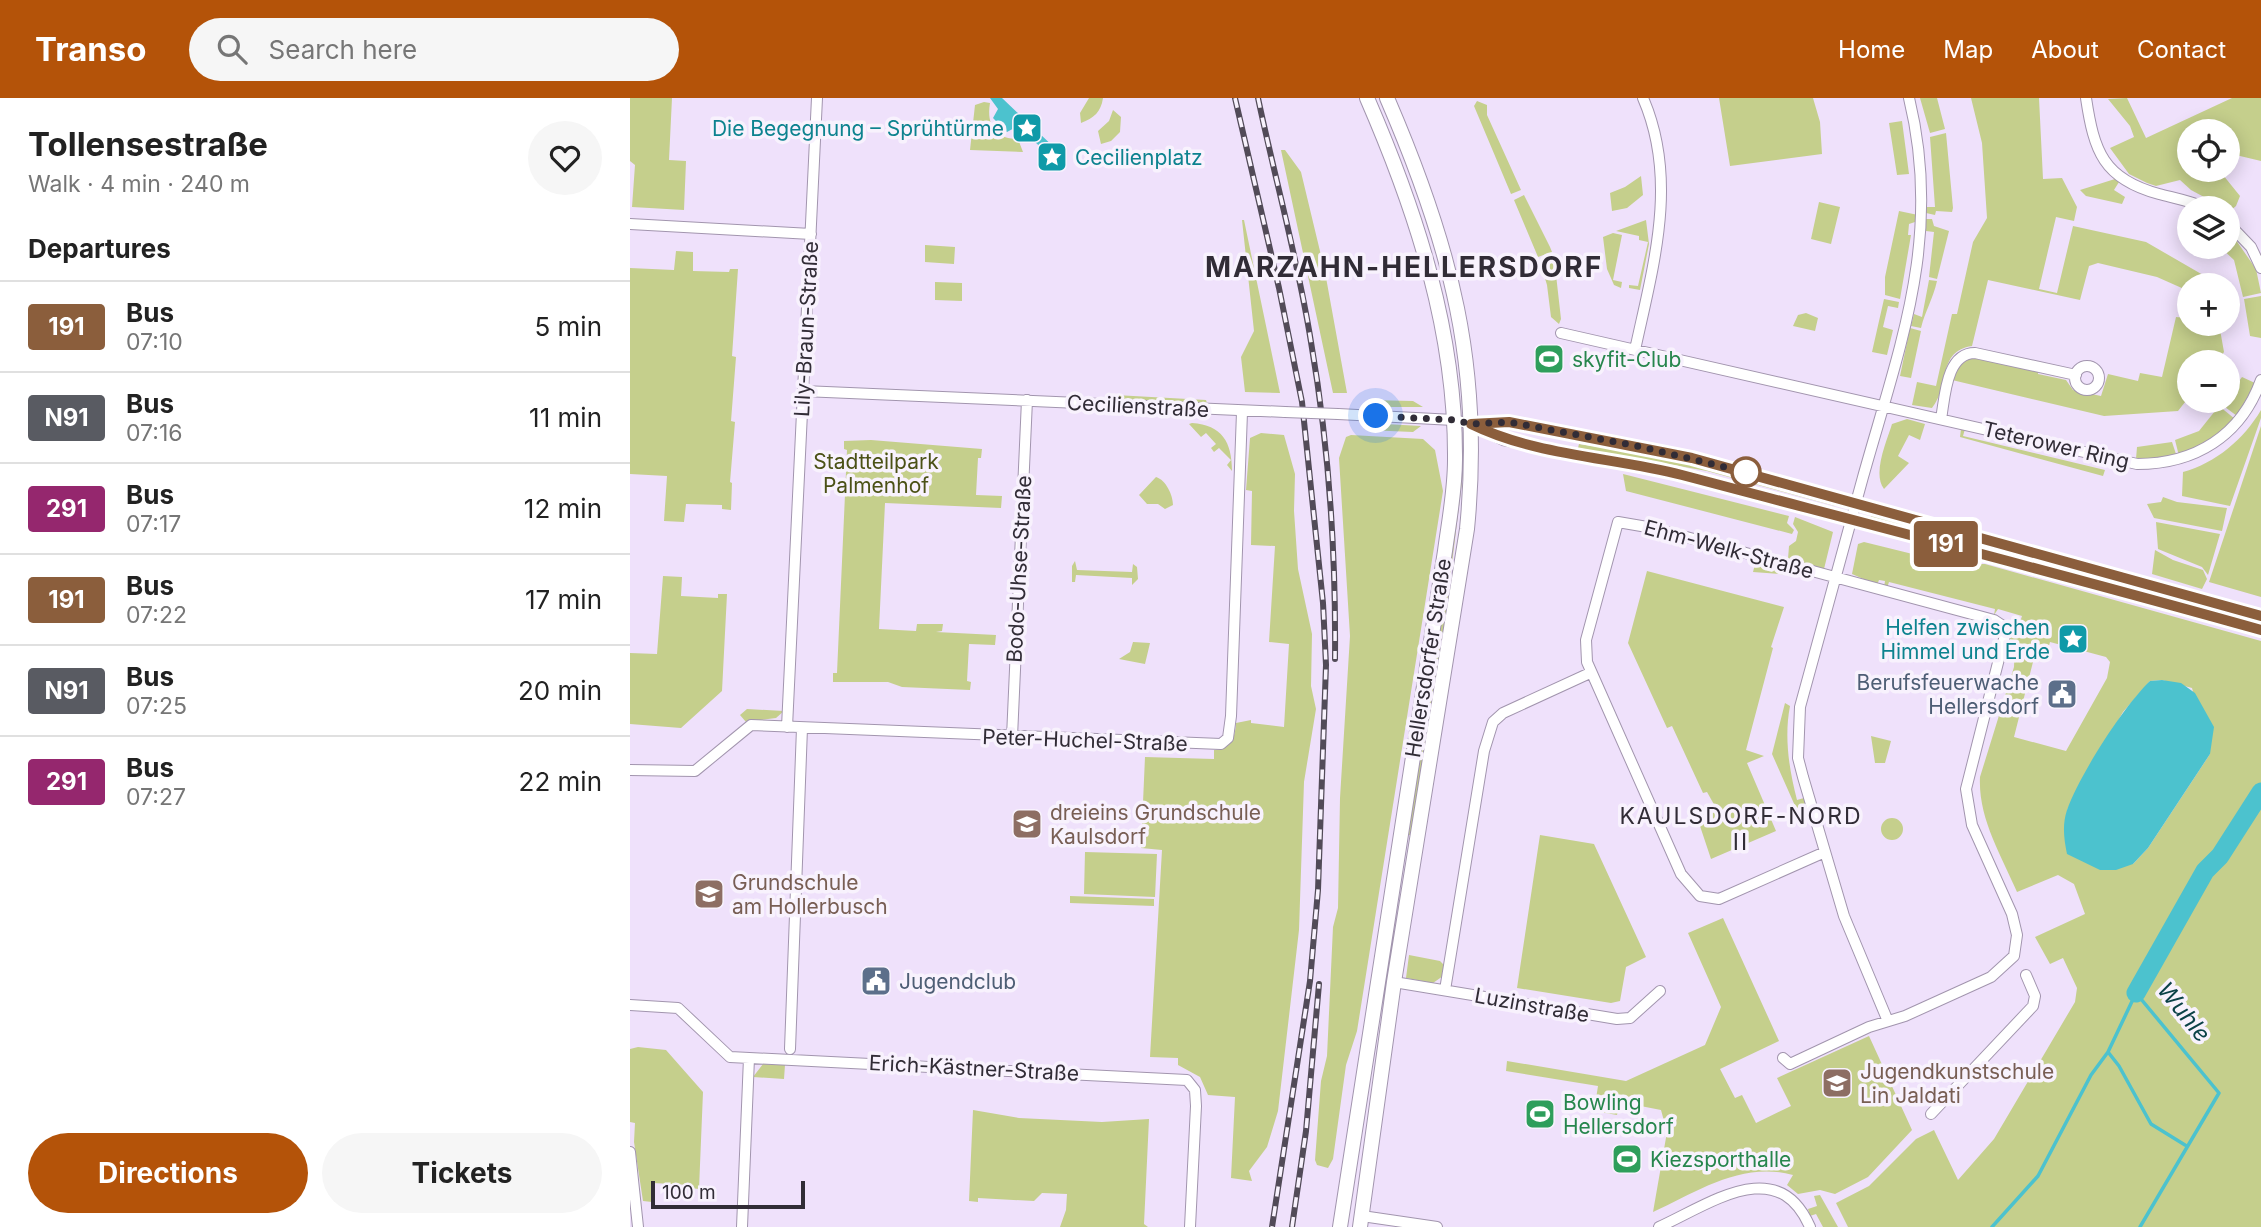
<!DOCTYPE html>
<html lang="en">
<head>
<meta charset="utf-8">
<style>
  body { margin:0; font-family:Inter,sans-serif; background:#f6f6f6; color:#222; height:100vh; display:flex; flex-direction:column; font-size:26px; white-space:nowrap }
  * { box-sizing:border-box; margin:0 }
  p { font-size:23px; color:#767676 }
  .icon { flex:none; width:38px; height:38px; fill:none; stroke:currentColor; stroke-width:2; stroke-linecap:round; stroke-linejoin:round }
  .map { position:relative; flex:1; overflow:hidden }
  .details { display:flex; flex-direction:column; background:#fff; width:630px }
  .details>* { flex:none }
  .badge { padding:0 14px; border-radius:5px; font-size:24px; line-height:46px }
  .fabs { position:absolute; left:1547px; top:21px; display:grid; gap:14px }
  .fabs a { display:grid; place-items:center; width:63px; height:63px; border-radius:50%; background:#fff; box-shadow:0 4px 18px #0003; font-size:35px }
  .scale { position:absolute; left:21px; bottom:18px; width:154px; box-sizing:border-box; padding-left:7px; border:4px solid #312c36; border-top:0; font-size:19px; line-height:24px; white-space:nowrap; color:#312c36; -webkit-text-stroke:5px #f8f2fd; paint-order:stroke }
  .you { position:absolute; width:35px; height:35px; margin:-18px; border:5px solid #fff; border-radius:50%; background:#1a73e8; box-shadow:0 0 0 10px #1a73e833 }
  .map>.badge { position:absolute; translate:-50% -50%; box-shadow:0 0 0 4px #fff }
  h2 { padding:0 28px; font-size:26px; line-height:63px }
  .round { display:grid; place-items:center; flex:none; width:74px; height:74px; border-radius:37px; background:#f6f6f6 }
  .headline { display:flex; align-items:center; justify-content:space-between; height:119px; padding:0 28px }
  h1 { font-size:33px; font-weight:700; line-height:52px }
  .button { display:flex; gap:14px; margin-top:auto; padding:14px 28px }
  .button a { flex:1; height:80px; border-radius:42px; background:#b45309; color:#fff; font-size:28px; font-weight:700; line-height:80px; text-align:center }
  .button a+a { background:#f6f6f6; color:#222 }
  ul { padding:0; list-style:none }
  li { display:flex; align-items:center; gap:21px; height:91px; padding:0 28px; border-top:2px solid #e0e0e0 }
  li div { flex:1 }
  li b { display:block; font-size:26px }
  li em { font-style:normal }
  li .badge { min-width:77px; font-weight:700; text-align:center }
  header { display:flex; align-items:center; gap:42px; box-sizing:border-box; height:98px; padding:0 35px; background:#b45309; color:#fff }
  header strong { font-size:33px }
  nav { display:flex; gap:38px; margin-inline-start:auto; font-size:24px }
  .search { width:490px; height:63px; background:#f6f6f6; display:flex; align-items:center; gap:18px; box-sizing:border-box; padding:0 24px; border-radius:38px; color:#767676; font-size:26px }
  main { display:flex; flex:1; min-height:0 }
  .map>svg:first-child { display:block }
  .green { fill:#c5cf8c; fill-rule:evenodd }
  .water { fill:#4cc2ce }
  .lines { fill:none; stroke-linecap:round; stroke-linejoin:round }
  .stream { stroke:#4cc2ce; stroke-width:3.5 }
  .river { stroke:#4cc2ce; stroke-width:19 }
  .minor-casing { stroke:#a295ae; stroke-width:12 }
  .major-casing { stroke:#a295ae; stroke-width:16 }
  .minor { stroke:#fff; stroke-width:10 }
  .major { stroke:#fff; stroke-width:14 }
  .rail-casing { stroke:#524b58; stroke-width:6 }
  .rail { stroke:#f8f2fd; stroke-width:3.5; stroke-dasharray:10; stroke-linecap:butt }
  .minor-bridge-casing { stroke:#a295ae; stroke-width:12; stroke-linecap:butt }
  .minor-bridge { stroke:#fff; stroke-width:10 }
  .line-casing { stroke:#fff; stroke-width:16 }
  .line { stroke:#8b5e3c; stroke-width:10 }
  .walk { stroke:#312c36; stroke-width:7; stroke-dasharray:0 12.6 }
  .stop-dot { fill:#fff; stroke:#8b5e3c; stroke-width:3.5 }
  .labels { text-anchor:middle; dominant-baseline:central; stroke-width:7; stroke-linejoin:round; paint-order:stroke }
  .culture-label { font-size:21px; fill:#0d838f; stroke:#f8f2fd; text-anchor:end }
  .street-label { font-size:21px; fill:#312c36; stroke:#f8f2fd }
  .leisure-label { font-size:21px; fill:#27864d; stroke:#f8f2fd; text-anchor:start }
  .park-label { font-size:21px; fill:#4b5116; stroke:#f8f2fd }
  .service-label { font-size:21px; fill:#4e5e75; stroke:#f8f2fd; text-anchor:end }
  .education-label { font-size:21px; fill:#785e54; stroke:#f8f2fd; text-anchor:start }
  .neighbourhood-label { font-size:23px; letter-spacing:2px; fill:#312c36; stroke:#f8f2fd }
  .water-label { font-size:23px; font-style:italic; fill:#0b4247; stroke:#f8f2fd }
  .district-label { font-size:28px; font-weight:bold; letter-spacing:2px; fill:#312c36; stroke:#f8f2fd }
</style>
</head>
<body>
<header>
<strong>Transo</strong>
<div class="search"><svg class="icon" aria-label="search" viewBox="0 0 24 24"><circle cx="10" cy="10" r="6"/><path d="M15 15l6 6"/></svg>Search here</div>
<nav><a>Home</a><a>Map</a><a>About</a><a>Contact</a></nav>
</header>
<main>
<section class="details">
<div class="headline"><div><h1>Tollensestraße</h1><p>Walk · 4 min · 240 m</p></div><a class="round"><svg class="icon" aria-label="heart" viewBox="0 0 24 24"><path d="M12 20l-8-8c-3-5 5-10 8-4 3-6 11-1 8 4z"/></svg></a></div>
<h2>Departures</h2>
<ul>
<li><span class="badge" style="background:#8b5e3c;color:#fff">191</span><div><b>Bus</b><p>07:10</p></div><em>5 min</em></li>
<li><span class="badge" style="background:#595b62;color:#fff">N91</span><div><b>Bus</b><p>07:16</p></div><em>11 min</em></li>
<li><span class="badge" style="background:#95276e;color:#fff">291</span><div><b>Bus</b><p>07:17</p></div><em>12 min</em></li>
<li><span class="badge" style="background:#8b5e3c;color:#fff">191</span><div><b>Bus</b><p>07:22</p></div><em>17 min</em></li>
<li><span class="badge" style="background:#595b62;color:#fff">N91</span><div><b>Bus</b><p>07:25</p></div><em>20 min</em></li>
<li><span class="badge" style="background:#95276e;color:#fff">291</span><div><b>Bus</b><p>07:27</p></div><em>22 min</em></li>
</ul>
<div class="button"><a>Directions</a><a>Tickets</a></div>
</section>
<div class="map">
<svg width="1631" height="1129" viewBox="0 0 1631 1129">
  <rect width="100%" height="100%" fill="#efe1fb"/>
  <!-- green -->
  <path class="green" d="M0 0H42L39 62 56 63 54 112 2 109 5 67 0 63Z
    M459 0H473C471 14 464 20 451 25L450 15Z
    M1089 0H1183L1190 24 1192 56 1100 68Z
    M1290 0H1307L1315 31 1300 35Z
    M1341 0H1409L1413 81 1432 80 1447 109 1444 123 1426 119 1409 191 1427 195 1443 128 1516 144 1580 181 1581 187H1559V226H1589L1594 254 1587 264H1559V299L1548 313 1474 318 1322 282 1329 266 1342 258 1408 273V276L1436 282 1443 292 1471 298 1478 276 1508 283 1510 275 1532 279 1546 219 1556 220 1554 191 1527 179 1468 165 1459 168 1450 202 1358 182 1342 248C1307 253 1320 289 1302 310L1282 307 1287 284 1306 288 1322 216H1327L1343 144 1357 120 1352 45Z
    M1497 0 1516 40 1602 0H1631V63L1610 58 1598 60V33H1559V72H1589L1610 98 1606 108 1600 113 1561 92 1550 82 1526 88 1517 85 1499 76 1480 50 1504 39 1500 28 1478 1Z
    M847 3 857 7V17L891 92 881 96 844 8Z
    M354 4 360 5C356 27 366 41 388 41L393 54 340 52 345 7Z
    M483 12 491 19 490 34 481 43 471 46 468 33 479 23Z
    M1272 23 1279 76 1267 77 1259 25Z
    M1316 35 1323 110 1322 114 1306 113 1305 117 1296 115V109H1305L1300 39Z
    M651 52H655L671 74 695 174 717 295H703Z
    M1011 78 1013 97 997 110 982 113 980 95 995 89Z
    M1485 81 1489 84 1484 92 1495 99 1492 106 1456 98 1450 92Z
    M894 97 920 149 922 154 908 159 884 102Z
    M1189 104 1210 109 1201 146 1181 141Z
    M1269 113 1288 117V123L1279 126 1278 137H1281L1270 201 1255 197V179Z
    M1296 121H1302L1304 128 1319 133 1307 181 1299 179 1304 134 1296 133Z
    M612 122H614L650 295 615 294 611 259 624 233Z
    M1016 122 1019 146 1010 192 999 190V187L1008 188 1018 144 1009 142V138L986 133Z
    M983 135 992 137 983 182 992 184 991 190 984 187 977 171 973 139Z
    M1601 135 1626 171 1631 195 1613 199 1604 162 1590 149H1598Z
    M295 147 325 149 324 166 295 164Z
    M46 153 63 154V173L99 174 100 171H108L102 258 106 259 101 323 105 324 100 384 102 385 101 412 92 411V407L56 406 54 424 34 423 37 378 0 376V170L44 172Z
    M924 159 931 221 929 226 921 219 917 187 910 164Z
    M1299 182 1307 183C1303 201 1295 213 1291 230L1281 228 1284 216 1292 219Z
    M305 184 332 185V203L305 202Z
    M1631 198V240L1620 238 1614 201Z
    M1254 201 1269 204 1268 210 1258 208 1253 229 1263 232 1257 257 1242 254Z
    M1176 215 1188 220 1185 233 1163 228 1168 217Z
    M1280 230 1291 233 1281 280 1270 278Z
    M1612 279 1625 285 1607 318 1591 306 1598 303V298Z
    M485 297 576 302 577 305 486 301Z
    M738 302 783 303 793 309H739Z
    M1589 308 1605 321 1586 339 1549 358 1545 342 1569 333Z
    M1631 312V320L1600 408 1552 398 1553 374C1586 365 1614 341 1631 312Z
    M1277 321 1295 326 1290 342 1279 337 1268 358 1279 365 1254 391C1242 375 1257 343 1262 326Z
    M562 325C592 327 602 344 602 373L597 367 601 362 589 350 584 354 581 350 586 346 576 335 571 339 559 326Z
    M737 325 791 328 783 334 736 332Z
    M1631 328V499L1579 484Z
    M1331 331H1335L1333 338 1475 372 1473 378 1330 339Z
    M631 335 654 337 665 376 664 413 668 471 682 536 681 588 686 611 674 684 669 832 648 1013 637 1049 619 1073 622 1083 601 1080 605 999 578 997 570 979 548 967V960L520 959 532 752 511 750 515 659 584 661V652C601 651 605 640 606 625L621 622V625L654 629 659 546 639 544 645 448 621 447 622 393 616 392 620 340Z
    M721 337 793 341 805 352 813 393 727 933 716 967 703 1061 698 1070 687 1067 685 1062 691 983 697 958 703 829 708 810 710 700 720 538 709 360 716 339Z
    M241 342 352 351 351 360H348L346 397 372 398 371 410 255 405 249 531 286 533 287 526H313L312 533 306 534 366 537 365 547 339 546 337 583 341 584 340 592 272 589 258 584H203V575H207L217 352 214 351V343Z
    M1542 344 1547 359 1506 361 1507 349Z
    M949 346 1042 360 1205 404V408L1077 373 948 350Z
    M830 368H834L815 522 782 737H779L780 708Z
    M993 376 1159 418 1157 425 1164 432 1162 436 996 393Z
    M526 379C536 382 543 397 543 407L535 411 528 406H517L509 397Z
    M1533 399 1547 404 1597 410 1592 433 1524 420 1517 406 1531 404Z
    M1241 418C1302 435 1363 447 1423 464L1429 470 1240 422Z
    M1165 419 1203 434 1194 471 1158 461 1159 448 1166 443 1168 434 1163 426Z
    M1526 424 1590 436 1578 477 1572 469 1528 451Z
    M1234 444 1323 466H1355L1631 543V1129H1218L1206 1105 1239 1088 1286 1041 1304 1032 1328 1082 1364 1041 1445 904 1447 890 1433 860 1420 866 1405 839 1455 816 1444 786 1428 777 1387 794C1371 757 1348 720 1350 679L1384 569 1385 543 1379 541 1384 535 1393 533 1395 526 1390 524 1392 518 1368 511 1364 517 1365 511 1259 484 1257 490 1254 489 1255 483 1249 482 1247 487 1222 476 1228 446ZM1420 544 1476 559 1480 564 1477 580 1436 653 1384 639 1404 560 1415 562ZM1532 582 1562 590 1580 656 1518 750 1503 766 1437 712 1493 614 1520 583Z
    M1525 452 1543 462 1573 472 1577 481 1572 491 1522 476Z
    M1126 462 1189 479 1123 474Z
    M445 463 447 472 502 474 503 466 507 469 508 481 502 487V480L446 477 445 484H442V468Z
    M1017 473 1154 509 1141 549 1143 550 1116 652 1134 658 1117 665 1146 733 1081 761 1067 719 1086 710 1077 694 1073 695 1042 628 1037 630 998 545Z
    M1453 474 1631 524V526L1446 475Z
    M33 478 52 479 51 498 88 500V496H97L92 593 51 630 0 626V555L27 556Z
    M503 544 520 545 515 566 489 561 500 554Z
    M1155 605 1160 608C1154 639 1159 671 1167 702L1174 700 1176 708 1166 710 1142 656Z
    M117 611 154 613 146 620 116 624 110 617Z
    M1241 638 1261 643 1255 665H1245Z
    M1251 731a11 11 0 1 1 22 0a11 11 0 1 1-22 0Z
    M910 737 964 746 1016 859 996 869 990 903 981 905 887 890Z
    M455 754 527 756 525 799 454 796Z
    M440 798 524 801V808L440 805Z
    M1093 820 1149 943 1090 971 1105 1000 1112 997 1126 1025 1161 1008 1147 980 1239 938 1282 1032 1238 1079 1205 1096 1190 1092 1168 1096 1157 1087 1163 1077C1112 1063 1068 1093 1023 1114L1037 1034 1031 1012 990 1004 987 1017 964 1013 968 988 876 973 877 963 996 983 1075 947 1091 909 1058 835Z
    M779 857 810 863 815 868 813 878 803 885 776 880Z
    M8 949 36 952 73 994 69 1091 60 1090V1087L23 1085 22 1104 13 1103 4 1044 5 1025 0 1024V951Z
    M133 966 155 967 154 981 123 979Z
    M343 1012 389 1020 472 1024 519 1021 514 1126 518 1129H430L436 1112 437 1096 412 1095 404 1103 348 1100V1104L339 1103Z
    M1190 1097 1208 1129H1193L1186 1116 1180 1118 1178 1111 1187 1108 1184 1098Z"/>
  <!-- water -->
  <path class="water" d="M360 0H372L428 53 421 59 388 28 377 34 363 20 368 11Z
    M1532 582 1551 585 1565 595 1584 629 1580 656 1518 750 1503 766 1486 772H1470L1437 756C1434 741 1432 727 1437 712 1450 676 1493 609 1520 583Z"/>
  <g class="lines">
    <!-- stream -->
    <path class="stream" d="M1478 954 1489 968 1521 1026 1555 1047
      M1362 1129 1408 1078 1461 977 1478 954 1506 895 1589 995 1510 1129"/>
    <!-- river -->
    <path class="river" d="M1506 895 1575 773 1590 758 1631 694"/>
    <!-- minor casing -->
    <g class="minor-casing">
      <path id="minor" d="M1456 0C1464 53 1473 81 1529 96 1544 100 1561 103 1576 110
        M1598 125 1621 149 1631 170
        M0 126 181 136
        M931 235 1507 366C1565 366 1611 338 1631 282
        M1005 252C1023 168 1049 83 1013 0
        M1445 280a12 12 0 1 1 24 0a12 12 0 1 1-24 0Z
        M173 293 655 314
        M708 316 824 322 841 326 873 342 1047 376 1359 456 1631 532
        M1311 321C1315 299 1316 255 1345 255L1446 277
        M844 326 879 324 1062 360 1631 518
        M157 629 187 0
        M382 639 397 302
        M0 672 65 673 121 627 591 646 598 640 601 618 612 314
        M764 884 987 921 1000 920 1030 893
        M815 892 854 653 863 624 873 615 960 575
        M0 907 48 910 100 959 557 982 565 992 566 1008 560 1129
        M1257 921 1214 818 1173 679 1168 660 1170 609C1191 532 1212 455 1233 379 1270 247 1313 139 1279 0
        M160 951 172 630
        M1153 960 1160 966 1239 929 1275 918 1361 879 1384 858 1387 837 1382 816 1342 727 1336 691 1375 537 1373 528 1364 522 1023 430 988 424 956 542 957 564 1051 776 1070 798 1089 801 1195 754
        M1301 1016 1403 908 1405 898 1396 877
        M0 1054 8 1129
        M732 1118 807 1129
        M112 1129 119 960
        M1029 1129C1080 1106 1148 1055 1180 1129"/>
    </g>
    <!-- major casing -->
    <g class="major-casing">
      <path id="major" d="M710 1129 815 453C819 423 825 393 825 362 826 235 787 115 737 0
        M730 1129 764 884 837 431C853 269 821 148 757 0"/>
    </g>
    <!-- minor -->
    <use href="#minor" class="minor"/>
    <!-- major -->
    <use href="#major" class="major"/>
    <!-- rail casing -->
    <g class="rail-casing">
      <path id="rail" d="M605 0 649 190 672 304 693 505 696 567 688 792 680 883 642 1129
        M628 0C645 81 668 162 681 244 699 349 706 454 705 561
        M662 1129 676 1033 689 886"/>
    </g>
    <!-- rail -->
    <use href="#rail" class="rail"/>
    <!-- minor-bridge casing -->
    <g class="minor-bridge-casing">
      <path id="minor-bridge" d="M655 314 708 316"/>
    </g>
    <!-- minor-bridge -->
    <use href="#minor-bridge" class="minor-bridge"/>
  </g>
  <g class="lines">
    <!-- line casing -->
    <g class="line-casing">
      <path id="line" d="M1631 518 1062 360 879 324 841 326C906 358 982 359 1052 377 1245 428 1439 478 1631 532"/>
    </g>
    <!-- line -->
    <use href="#line" class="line"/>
    <!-- walk -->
    <path class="walk" d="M746 318 824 322 841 326 879 324 1007 348 1116 374"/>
  </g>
  <!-- icons -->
  <defs>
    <g id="sight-square" transform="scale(1.575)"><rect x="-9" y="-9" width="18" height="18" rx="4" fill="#0f9aa8" stroke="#f8f2fd"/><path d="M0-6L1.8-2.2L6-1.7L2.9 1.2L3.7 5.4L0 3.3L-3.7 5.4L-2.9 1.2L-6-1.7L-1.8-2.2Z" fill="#fff"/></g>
    <g id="stadium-square" transform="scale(1.575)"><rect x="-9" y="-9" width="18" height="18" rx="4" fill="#2e9e5b" stroke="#f8f2fd"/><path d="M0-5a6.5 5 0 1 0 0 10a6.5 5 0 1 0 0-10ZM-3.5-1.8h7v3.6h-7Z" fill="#fff"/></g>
    <g id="civic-square" transform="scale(1.575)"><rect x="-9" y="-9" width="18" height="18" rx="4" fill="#5c6f8a" stroke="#f8f2fd"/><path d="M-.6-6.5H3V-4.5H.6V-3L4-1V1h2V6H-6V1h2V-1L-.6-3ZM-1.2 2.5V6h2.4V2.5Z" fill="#fff"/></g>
    <g id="school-square" transform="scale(1.575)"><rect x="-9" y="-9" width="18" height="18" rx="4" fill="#8d6e63" stroke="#f8f2fd"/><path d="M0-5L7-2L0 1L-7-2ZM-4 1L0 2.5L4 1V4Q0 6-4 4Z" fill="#fff"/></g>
    <g id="university-square" transform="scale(1.575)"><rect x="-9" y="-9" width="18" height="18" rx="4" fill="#8d6e63" stroke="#f8f2fd"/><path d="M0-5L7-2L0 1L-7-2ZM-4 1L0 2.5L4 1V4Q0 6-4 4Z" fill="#fff"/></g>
  </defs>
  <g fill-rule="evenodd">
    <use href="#sight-square" x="397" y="30"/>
    <use href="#sight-square" x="422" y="59"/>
    <use href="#stadium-square" x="919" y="261"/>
    <use href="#sight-square" x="1443" y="541"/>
    <use href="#civic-square" x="1432" y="596"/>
    <use href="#school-square" x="397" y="726"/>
    <use href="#school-square" x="79" y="796"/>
    <use href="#civic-square" x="246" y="883"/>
    <use href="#university-square" x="1207" y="985"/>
    <use href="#stadium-square" x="910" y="1016"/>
    <use href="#stadium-square" x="997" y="1061"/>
  </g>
  <!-- markers -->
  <circle class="stop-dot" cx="1116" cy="374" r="14"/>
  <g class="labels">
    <!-- culture labels -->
    <g class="culture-label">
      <text x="374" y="30">Die Begegnung – Sprühtürme</text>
      <text x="445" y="59" text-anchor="start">Cecilienplatz</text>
      <text x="1420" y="529">Helfen zwischen<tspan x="1420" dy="24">Himmel und Erde</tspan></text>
    </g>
    <!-- street labels -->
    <g class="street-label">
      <text transform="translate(176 231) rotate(-87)">Lily-Braun-Straße</text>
      <text transform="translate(508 308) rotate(3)">Cecilienstraße</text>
      <text transform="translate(1426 347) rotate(13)">Teterower Ring</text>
      <text transform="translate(1099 451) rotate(15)">Ehm-Welk-Straße</text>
      <text transform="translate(389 471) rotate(-87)">Bodo-Uhse-Straße</text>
      <text transform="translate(798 560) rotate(-81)">Hellersdorfer Straße</text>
      <text transform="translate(455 642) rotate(2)">Peter-Huchel-Straße</text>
      <text transform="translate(902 907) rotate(10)">Luzinstraße</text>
      <text transform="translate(344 970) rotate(3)">Erich-Kästner-Straße</text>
    </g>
    <!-- leisure labels -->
    <g class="leisure-label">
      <text x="942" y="261">skyfit-Club</text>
      <text x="933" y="1004">Bowling<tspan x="933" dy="24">Hellersdorf</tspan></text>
      <text x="1020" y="1061">Kiezsporthalle</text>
    </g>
    <!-- park labels -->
    <g class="park-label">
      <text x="246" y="363">Stadtteilpark<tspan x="246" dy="24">Palmenhof</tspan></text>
    </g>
    <!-- service labels -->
    <g class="service-label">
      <text x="1409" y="584">Berufsfeuerwache<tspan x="1409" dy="24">Hellersdorf</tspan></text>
      <text x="269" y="883" text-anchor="start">Jugendclub</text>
    </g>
    <!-- education labels -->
    <g class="education-label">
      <text x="420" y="714">dreieins Grundschule<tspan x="420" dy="24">Kaulsdorf</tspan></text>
      <text x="102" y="784">Grundschule<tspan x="102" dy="24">am Hollerbusch</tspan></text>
      <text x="1230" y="973">Jugendkunstschule<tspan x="1230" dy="24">Lin Jaldati</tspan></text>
    </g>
    <!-- neighbourhood labels -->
    <g class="neighbourhood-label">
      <text x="1111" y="718">KAULSDORF-NORD<tspan x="1111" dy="26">II</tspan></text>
    </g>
    <!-- water labels -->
    <g class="water-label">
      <text transform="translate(1554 914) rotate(51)">Wuhle</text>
    </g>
    <!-- district labels -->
    <g class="district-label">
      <text x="774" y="169">MARZAHN-HELLERSDORF</text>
    </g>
  </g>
</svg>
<div class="fabs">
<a><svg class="icon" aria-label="locate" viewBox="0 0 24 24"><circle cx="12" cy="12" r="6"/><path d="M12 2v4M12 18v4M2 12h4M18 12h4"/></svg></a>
<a><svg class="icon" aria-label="layers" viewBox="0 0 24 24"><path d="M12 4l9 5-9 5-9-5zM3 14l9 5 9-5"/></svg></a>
<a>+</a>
<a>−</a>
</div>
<div class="scale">100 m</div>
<div class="you" style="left:746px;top:318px"></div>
<b class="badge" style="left:1316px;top:446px;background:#8b5e3c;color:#fff">191</b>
</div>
</main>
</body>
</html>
